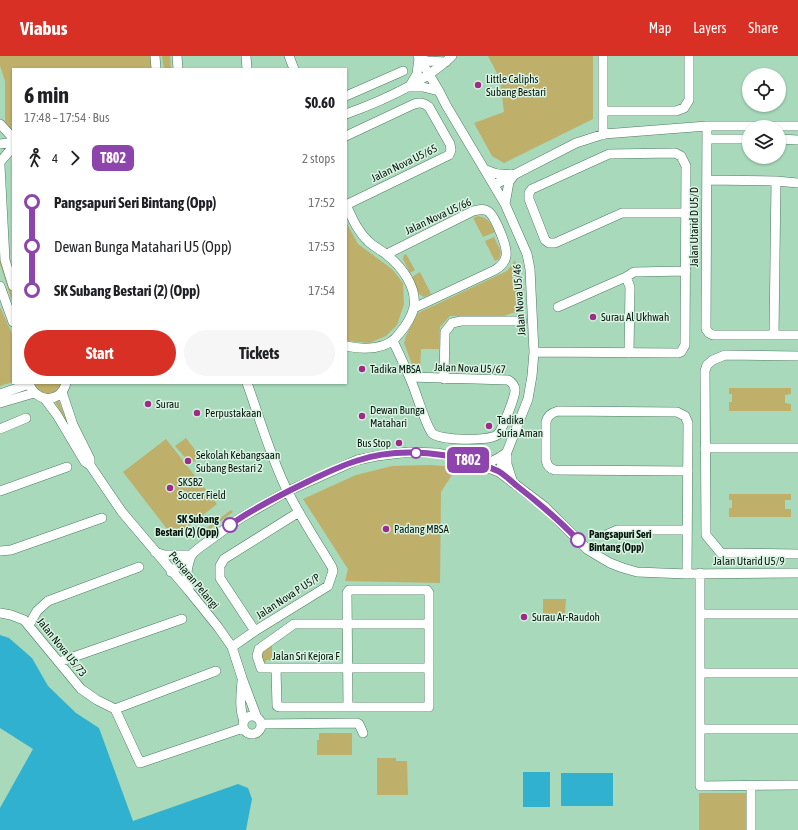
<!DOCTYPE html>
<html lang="en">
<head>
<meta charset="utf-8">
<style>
  body { margin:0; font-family:"Asap Condensed",sans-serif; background:#f6f6f6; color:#202124; height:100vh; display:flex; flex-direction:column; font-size:15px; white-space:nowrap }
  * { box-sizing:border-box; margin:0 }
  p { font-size:13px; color:#757577 }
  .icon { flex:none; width:22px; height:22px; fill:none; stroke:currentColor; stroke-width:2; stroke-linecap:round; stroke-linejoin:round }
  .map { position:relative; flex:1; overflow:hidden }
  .details { position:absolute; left:12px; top:12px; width:335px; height:316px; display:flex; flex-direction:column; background:#fff; border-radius:0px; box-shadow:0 1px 3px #0004 }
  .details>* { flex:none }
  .badge { padding:0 8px; border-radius:6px; font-size:14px; line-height:26px }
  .controls { position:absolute; left:742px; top:12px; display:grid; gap:8px }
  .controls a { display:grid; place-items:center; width:44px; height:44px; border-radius:50%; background:#fff; box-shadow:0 1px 3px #0004; font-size:20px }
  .map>.badge { position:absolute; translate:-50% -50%; box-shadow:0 0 0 2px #fff }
  .legs { display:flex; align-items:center; gap:6px; height:44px; padding:0 12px; font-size:13px }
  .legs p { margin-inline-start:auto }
  .summary { display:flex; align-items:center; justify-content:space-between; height:68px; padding:0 12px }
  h1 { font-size:22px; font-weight:700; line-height:30px }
  .primary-button { display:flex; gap:8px; margin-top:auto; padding:8px 12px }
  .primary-button a { flex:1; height:46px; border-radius:24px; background:#d93025; color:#fff; font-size:16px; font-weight:700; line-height:46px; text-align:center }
  .primary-button a+a { background:#f6f6f6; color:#202124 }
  ul { padding:0 12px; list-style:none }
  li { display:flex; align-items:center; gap:14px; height:44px; font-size:15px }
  li i { display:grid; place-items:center; width:6px; height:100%; margin:0 5px; background:currentColor }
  li i::after { content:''; width:10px; height:10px; margin:-5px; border:3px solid; border-radius:50%; background:#fff }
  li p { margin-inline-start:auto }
  li:first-child i { background:linear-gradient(#0000 50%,currentColor 0) }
  li:last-child i { background:linear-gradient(currentColor 50%,#0000 0) }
  header { display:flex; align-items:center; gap:24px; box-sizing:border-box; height:56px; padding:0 20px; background:#d93025; color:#fff }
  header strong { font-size:19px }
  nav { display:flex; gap:22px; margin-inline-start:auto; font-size:14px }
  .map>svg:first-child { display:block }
  .green { fill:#beaf6a }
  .water { fill:#2fb1cf }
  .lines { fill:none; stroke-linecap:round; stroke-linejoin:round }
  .minor-casing { stroke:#4e7c61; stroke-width:10 }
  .minor { stroke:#fff; stroke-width:9 }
  .line-1-casing { stroke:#fff; stroke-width:9 }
  .line-1 { stroke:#8e44ad; stroke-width:6 }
  .poi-dot { fill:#9e2b87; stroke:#daf3e3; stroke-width:1.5 }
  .stop-1-dot { fill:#fff; stroke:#8e44ad; stroke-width:2 }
  .labels { text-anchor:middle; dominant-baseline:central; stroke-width:3; stroke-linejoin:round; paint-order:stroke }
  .poi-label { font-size:11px; fill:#04150b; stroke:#daf3e3; text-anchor:start }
  .street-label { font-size:11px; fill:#04150b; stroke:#daf3e3 }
  .stop-label { font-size:11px; font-weight:bold; fill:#04150b; stroke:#daf3e3; text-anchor:end }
</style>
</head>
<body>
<header>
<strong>Viabus</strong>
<nav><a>Map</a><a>Layers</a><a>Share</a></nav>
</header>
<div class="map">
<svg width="798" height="774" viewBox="0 0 798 774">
  <rect width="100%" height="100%" fill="#a7d9ba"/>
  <!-- green -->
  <path class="green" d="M0 0H151L152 13H13V76L8 72 5 65V25L0 10Z
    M162 0H170L171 13H164Z
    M488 0H593V63L504 107 492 100 474 67 504 56 500 23Z
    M478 160C489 162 490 167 495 176L483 181 473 162Z
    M346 166 358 188 392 213 403 227 404 248 397 269 386 280 369 287 346 285Z
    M494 181 501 196 499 203 495 205 485 185Z
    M0 189 7 225 13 240V248L0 208Z
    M406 198 415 214 410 217 403 203 404 199Z
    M515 204 524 234V256L512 257 504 260H450L440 271 439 293H421L420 316 416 314 413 311 404 287 406 280 418 257 507 215Z
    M420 216 431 238 424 241C417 239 415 227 412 221Z
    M0 251 13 280V326L0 330Z
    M35 327H62C56 339 40 344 35 327Z
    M729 332H791V338L785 339V347L791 348V355H729V346H732V338H729Z
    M59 345 63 356 85 396 84 397 55 346Z
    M186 382 201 402 190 407 175 390Z
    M166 383 217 448 174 482 123 416Z
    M430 409 457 411 441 436 440 527 345 525 348 513 303 443 356 419 392 410Z
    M729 438H791V444H785V453H791V461H729V452H732V444H729Z
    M231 454 233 456 202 479 200 478V477Z
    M543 543H566L565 558H543Z
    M272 588V604H266L265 608 258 596Z
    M319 677H352V699H317V684H319Z
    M377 702H396V705H407L408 739H377Z
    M699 737H749V774H699Z"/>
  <!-- water -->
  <path class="water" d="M0 579 9 582 32 602 48 630 76 657 99 672 133 765 238 728 248 732 252 743 246 774H0V752L33 693 0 672Z
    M523 716H550V751H523Z
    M561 717H613V750H561Z"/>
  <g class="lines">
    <!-- minor casing -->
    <g class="minor-casing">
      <path id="minor" d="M155 0 156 13
        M177 0 178 13
        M246 0 247 13
        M289 0 294 13
        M418 0 439 35 446 49 505 148 527 198 530 213 534 296 532 320 528 343 499 416
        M419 2 427 5 446 6
        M411 28 417 18 419 2
        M409 31H423L439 35
        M346 40 403 15
        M603 55H676L684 52 689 44V0
        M346 58C382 45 424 27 452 0
        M0 68 13 82
        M707 70 706 273 709 277 713 279H798
        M603 79V0
        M346 80 412 49C418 46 423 46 429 51L450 88 451 94 449 99 346 149
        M707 83H749
        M779 83 798 84
        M0 88 13 86
        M0 106 13 91
        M0 110 5 204 13 230
        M484 113C493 117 501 120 511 118
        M707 124 776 125 798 127
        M494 129 576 87 604 78 707 70H798
        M505 148 509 126 514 119
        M346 149C352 161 357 175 368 185 374 191 381 194 387 199 402 211 417 231 414 251 412 260 405 271 399 278 388 294 363 294 346 290
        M387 198 473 155C478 154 484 152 489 156 495 161 508 191 506 200 505 207 500 211 495 214L414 252
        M626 221 630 231 629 297
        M0 230 13 266
        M558 251 626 221 634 216 686 215
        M774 279 776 125
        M393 285C401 302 409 318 415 335 419 346 426 369 432 377 439 385 489 385 497 379 502 375 515 341 515 334 515 330 512 326 508 324L410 321
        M534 296 678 297 681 296 685 289 686 110 681 100 675 97 609 98 532 133 529 137V143L545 184 549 187H555L622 157H686
        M798 300 725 299 713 304 707 309 705 315 706 479 721 497 798 498
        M444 323 445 276 452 267 461 265H522
        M29 327C35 347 61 348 66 327
        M62 336 73 369 90 403V409
        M0 338 29 328
        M45 343 57 359 85 406 90 409 122 456 189 535 218 571 232 591 242 622 257 662
        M0 347 34 337
        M0 373 26 362
        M705 392H798
        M507 400V408L513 427
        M481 408C491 407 498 403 506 397
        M0 435 67 411
        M608 478 617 474H687
        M0 495 11 494 102 462
        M155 496 164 499H192
        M171 516 199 492 239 463 288 435 357 404 377 400 409 396 437 397 464 403 499 416 544 450 588 494 610 507 623 512 637 516 687 518 798 517
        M700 517V730L798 729
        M687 518 688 367 685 360 677 356 558 355C551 357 547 360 546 366V404C547 410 550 413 555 414L688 415
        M189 534C186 520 186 514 191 500
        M0 557 11 559 24 564 81 633 97 644 115 653 140 707 243 672
        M700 558H798
        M429 568H294L259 593 257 600 261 612H429
        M29 569 37 555 48 545 139 511
        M255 575 220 522V510L224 503 299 456
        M232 591 255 575 328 530 333 515 332 511C317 486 301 462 288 436 271 403 260 363 247 327
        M59 606 182 563
        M276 612 277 650 279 651H429V537L427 534H349L347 537 348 651
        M700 617H798
        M242 625C241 639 239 652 244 665
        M115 653 216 615
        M243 669a9 9 0 1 1 18 0a9 9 0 1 1-18 0Z
        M261 668 357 667 359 668 363 677
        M700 673H798
        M751 774V730"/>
    </g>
    <!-- minor -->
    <use href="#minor" class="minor"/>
  </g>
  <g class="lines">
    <!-- line-1 casing -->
    <g class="line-1-casing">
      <path id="line-1" d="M230 469C254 452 282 438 309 425 324 418 340 410 356 405 399 390 457 396 498 415 505 419 511 425 517 430 539 447 559 464 578 484"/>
    </g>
    <!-- line-1 -->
    <use href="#line-1" class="line-1"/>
  </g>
  <!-- markers -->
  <g class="poi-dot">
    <circle cx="478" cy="29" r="4"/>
    <circle cx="593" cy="261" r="4"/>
    <circle cx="362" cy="313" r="4"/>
    <circle cx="148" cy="348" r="4"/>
    <circle cx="197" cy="357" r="4"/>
    <circle cx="362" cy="360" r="4"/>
    <circle cx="489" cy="370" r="4"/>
    <circle cx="399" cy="387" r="4"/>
    <circle cx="188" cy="405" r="4"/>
    <circle cx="170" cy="432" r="4"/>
    <circle cx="386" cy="473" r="4"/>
    <circle cx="524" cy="561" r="4"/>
  </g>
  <g class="stop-1-dot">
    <circle cx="416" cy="397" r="5"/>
    <circle cx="230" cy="469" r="7"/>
    <circle cx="578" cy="484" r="7"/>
  </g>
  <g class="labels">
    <!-- poi labels -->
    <g class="poi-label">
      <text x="486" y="23">Little Caliphs<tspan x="486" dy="13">Subang Bestari</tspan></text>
      <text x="601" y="261">Surau Al Ukhwah</text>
      <text x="370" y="313">Tadika MBSA</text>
      <text x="156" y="348">Surau</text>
      <text x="370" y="354">Dewan Bunga<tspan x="370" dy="13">Matahari</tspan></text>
      <text x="205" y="357">Perpustakaan</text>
      <text x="497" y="364">Tadika<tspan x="497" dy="13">Suria Aman</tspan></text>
      <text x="391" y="387" text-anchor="end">Bus Stop</text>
      <text x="196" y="399">Sekolah Kebangsaan<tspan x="196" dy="13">Subang Bestari 2</tspan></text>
      <text x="178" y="426">SKSB2<tspan x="178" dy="13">Soccer Field</tspan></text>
      <text x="394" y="473">Padang MBSA</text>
      <text x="532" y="561">Surau Ar-Raudoh</text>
    </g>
    <!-- street labels -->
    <g class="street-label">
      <text transform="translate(404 107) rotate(-26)">Jalan Nova U5/65</text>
      <text transform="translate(438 160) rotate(-25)">Jalan Nova U5/66</text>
      <text transform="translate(694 171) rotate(-90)">Jalan Utarid D U5/D</text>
      <text transform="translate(519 244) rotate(-94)">Jalan Nova U5/46</text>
      <text transform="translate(470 312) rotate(2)">Jalan Nova U5/67</text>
      <text x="749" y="505">Jalan Utarid U5/9</text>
      <text transform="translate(194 524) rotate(50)">Persiaran Pelangi</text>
      <text transform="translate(288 540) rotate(-33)">Jalan Nova P U5/P</text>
      <text transform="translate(62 591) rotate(51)">Jalan Nova U5/73</text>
      <text x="306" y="600">Jalan Sri Kejora F</text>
    </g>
    <!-- stop labels -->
    <g class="stop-label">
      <text x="219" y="463">SK Subang<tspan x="219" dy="13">Bestari (2) (Opp)</tspan></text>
      <text x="589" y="478" text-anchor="start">Pangsapuri Seri<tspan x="589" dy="13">Bintang (Opp)</tspan></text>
    </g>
  </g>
</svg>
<div class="controls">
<a><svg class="icon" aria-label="locate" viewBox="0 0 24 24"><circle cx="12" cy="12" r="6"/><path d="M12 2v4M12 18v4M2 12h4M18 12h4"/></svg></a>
<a><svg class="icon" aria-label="layers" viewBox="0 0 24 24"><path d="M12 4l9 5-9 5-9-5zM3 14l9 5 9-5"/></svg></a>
</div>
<b class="badge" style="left:468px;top:404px;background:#8e44ad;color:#fff">T802</b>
<section class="details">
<div class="summary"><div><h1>6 min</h1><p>17:48 – 17:54 · Bus</p></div><b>$0.60</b></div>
<div class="legs"><svg class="icon" aria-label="walk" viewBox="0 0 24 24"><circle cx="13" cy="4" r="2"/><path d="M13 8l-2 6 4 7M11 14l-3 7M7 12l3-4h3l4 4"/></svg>4<svg class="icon" aria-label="forward" viewBox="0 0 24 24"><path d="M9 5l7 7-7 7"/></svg><b class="badge" style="background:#8e44ad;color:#fff">T802</b><p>2 stops</p></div>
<ul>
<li><i style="color:#8e44ad"></i><b>Pangsapuri Seri Bintang (Opp)</b><p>17:52</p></li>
<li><i style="color:#8e44ad"></i><span>Dewan Bunga Matahari U5 (Opp)</span><p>17:53</p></li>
<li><i style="color:#8e44ad"></i><b>SK Subang Bestari (2) (Opp)</b><p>17:54</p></li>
</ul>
<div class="primary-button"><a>Start</a><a>Tickets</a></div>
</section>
</div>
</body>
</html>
